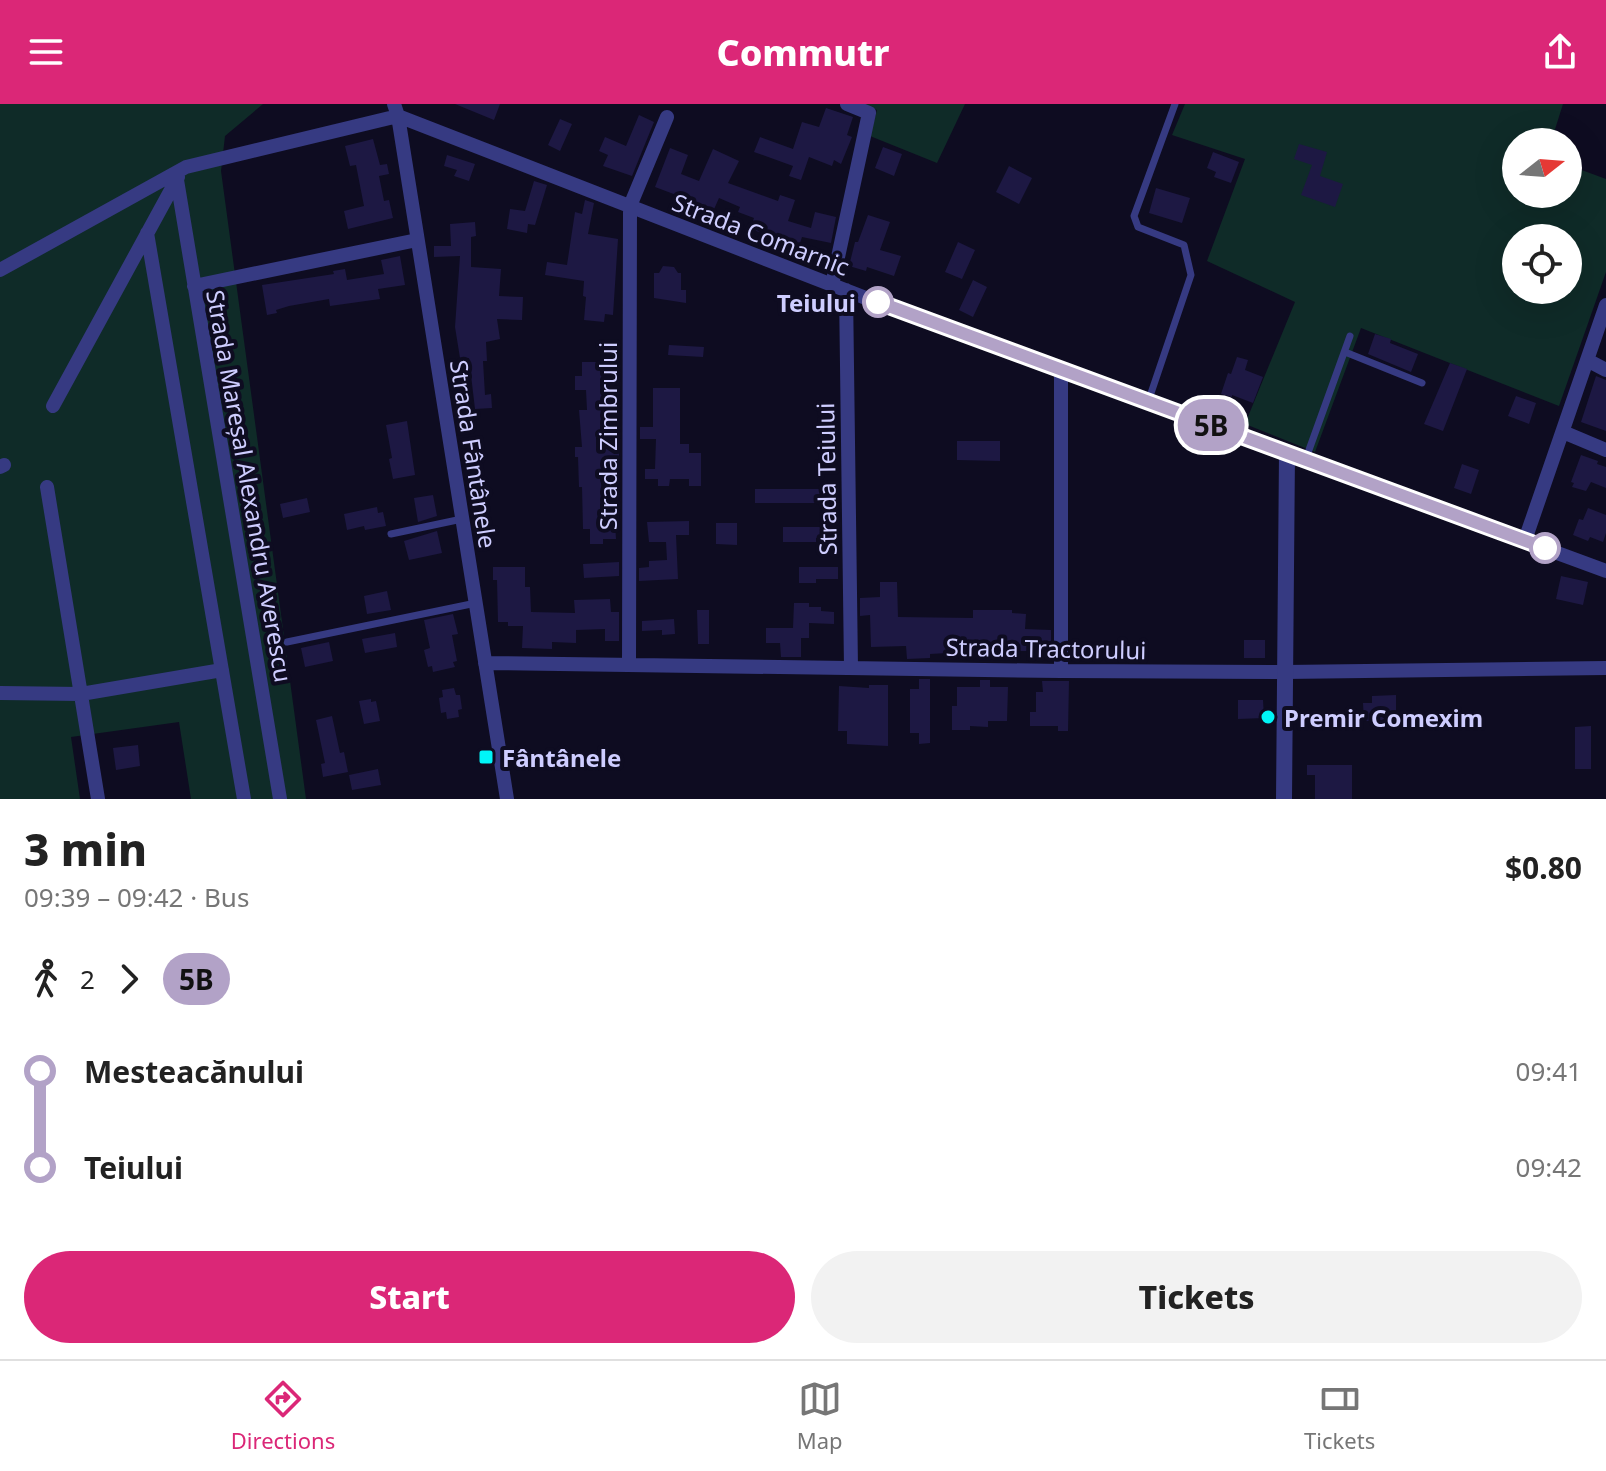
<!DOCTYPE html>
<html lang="en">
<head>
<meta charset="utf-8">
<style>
  body { margin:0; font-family:"Noto Sans",sans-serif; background:#f2f2f2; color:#222; height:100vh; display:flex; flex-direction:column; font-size:30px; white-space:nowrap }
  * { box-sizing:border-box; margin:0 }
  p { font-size:26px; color:#767676 }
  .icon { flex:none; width:44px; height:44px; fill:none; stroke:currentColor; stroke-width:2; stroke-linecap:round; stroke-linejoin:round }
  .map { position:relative; height:695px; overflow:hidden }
  .sheet { display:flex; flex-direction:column; background:#fff; flex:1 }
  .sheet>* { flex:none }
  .badge { padding:0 16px; border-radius:26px; font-size:28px; line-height:52px }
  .needle { width:52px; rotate:73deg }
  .tools { position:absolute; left:1502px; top:24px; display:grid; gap:16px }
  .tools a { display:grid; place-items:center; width:80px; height:80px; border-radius:50%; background:#fff; box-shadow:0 8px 32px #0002; font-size:40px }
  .map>.badge { position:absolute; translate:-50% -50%; box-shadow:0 0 0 4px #fff }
  .legs { display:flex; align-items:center; gap:12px; height:88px; padding:0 24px; font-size:26px }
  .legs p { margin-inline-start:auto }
  .head { display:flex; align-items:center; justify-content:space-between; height:136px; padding:0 24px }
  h1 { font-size:44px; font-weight:800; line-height:60px }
  .cta { display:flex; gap:16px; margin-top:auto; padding:16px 24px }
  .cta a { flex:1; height:92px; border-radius:48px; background:#db2777; color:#fff; font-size:32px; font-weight:800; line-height:92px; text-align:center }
  .cta a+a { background:#f2f2f2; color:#222 }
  ul { padding:0 24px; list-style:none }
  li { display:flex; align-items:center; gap:28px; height:96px; font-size:30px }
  li i { display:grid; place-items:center; width:12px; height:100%; margin:0 10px; background:currentColor }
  li i::after { content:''; width:20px; height:20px; margin:-10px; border:6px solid; border-radius:50%; background:#fff }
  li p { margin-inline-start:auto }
  li:first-child i { background:linear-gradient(#0000 50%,currentColor 0) }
  li:last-child i { background:linear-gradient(currentColor 50%,#0000 0) }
  header { display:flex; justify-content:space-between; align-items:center; height:104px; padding:0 24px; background:#db2777; color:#fff; font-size:36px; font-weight:800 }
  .menu { display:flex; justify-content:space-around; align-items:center; height:112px; border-top:2px solid #e0e0e0; background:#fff; font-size:22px; color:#767676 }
  .menu a { display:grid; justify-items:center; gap:4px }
  .menu .selected { color:#db2777 }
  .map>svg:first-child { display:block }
  .green { fill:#0f2b28; fill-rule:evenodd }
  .building { fill:#1d1843 }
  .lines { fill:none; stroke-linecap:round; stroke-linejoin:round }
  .service { stroke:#363a82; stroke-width:7 }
  .minor { stroke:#363a82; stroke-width:14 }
  .tertiary { stroke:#363a82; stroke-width:16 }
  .line-1-casing { stroke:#fff; stroke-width:18 }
  .line-1 { stroke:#b2a2c7; stroke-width:12 }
  .stop-1-dot { fill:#fff; stroke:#b2a2c7; stroke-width:4 }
  .poi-dot { fill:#00f5f8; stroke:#0e0c21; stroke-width:3 }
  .labels { text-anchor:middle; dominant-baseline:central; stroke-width:8; stroke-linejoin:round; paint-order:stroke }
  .street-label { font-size:24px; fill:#cecdff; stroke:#0e0c21 }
  .stop-label { font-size:24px; font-weight:bold; fill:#cecdff; stroke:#0e0c21; text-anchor:end }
  .poi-label { font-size:24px; font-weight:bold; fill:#cecdff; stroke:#0e0c21; text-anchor:start }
</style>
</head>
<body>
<header><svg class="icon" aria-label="menu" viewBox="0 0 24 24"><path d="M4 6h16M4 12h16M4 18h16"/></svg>Commutr<svg class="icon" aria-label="share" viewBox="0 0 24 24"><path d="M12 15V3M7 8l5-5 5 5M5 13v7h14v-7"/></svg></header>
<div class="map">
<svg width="1606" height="695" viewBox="0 0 1606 695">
  <rect width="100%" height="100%" fill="#0e0c21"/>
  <!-- green -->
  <path class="green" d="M0 0H263L225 32 221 67 306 695H191L179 618 71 633 80 695H0Z
    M862 0H965L937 59 870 32 877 6Z
    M1185 0H1563L1551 38H1516V90H1568V61L1606 75V168L1559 302 1361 224 1315 348 1245 320 1295 198 1207 157 1245 55 1172 31ZM1516 134H1568V186H1516Z"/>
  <!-- building -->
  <path class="building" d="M455 0H500L494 16Z
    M826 4 853 13 847 31 852 33 841 60 834 56 832 62 809 53 801 76 789 72 793 62 754 48 760 33 793 45 802 18 819 23Z
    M639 11 654 18 632 72 603 62 608 51 599 47 605 33 626 42Z
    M560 15 572 20 560 47 548 41Z
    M373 35 380 61 387 60 389 70 379 72 384 97 389 96 393 114 348 125 344 107 364 102 356 61 350 62 345 42Z
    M1299 40 1327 48 1320 72 1343 80 1335 103 1301 91 1312 61 1294 55Z
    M883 43 902 50 894 72 875 64Z
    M670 44 688 51 681 70 699 77 713 45 739 57 728 79 778 97 780 91 795 96 788 117 811 124 815 108 836 113 831 139 802 133 799 142 784 138 785 136 750 125 754 114 738 108 740 103 719 94 711 112 677 95 679 92 655 83Z
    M1213 48 1239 58 1231 79 1214 73 1216 68 1207 64Z
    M447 51 475 60 469 77 454 72 457 66 444 62Z
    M1009 62 1032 74 1019 100 996 88Z
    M534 77 547 81 535 121 528 120 527 129 507 125 510 105 525 107Z
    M1156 84 1190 94 1182 119 1149 109Z
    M585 96 594 99 588 130 618 135 613 211 605 210 604 218 584 216 586 193 583 192 584 177 545 171 547 158 567 161 575 108 582 110Z
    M868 111 890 118 880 146 901 152 894 172 867 163 866 167 849 162 855 138H858Z
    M475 118 476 132 471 133V163L501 165 499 192 523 193 522 216 497 215 500 235 486 238 487 257H483L485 291 491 290 492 304 475 305 469 254H460L455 223 460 152 434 153V142H451L450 120Z
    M958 138 975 146 962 175 945 168Z
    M400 152 405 181 378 185 380 195 330 202 329 195 289 202 276 206 277 209 267 211 262 181 334 170 333 167 345 165 347 176 384 170 381 156Z
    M663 162 674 163 678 169H681V186H686V199L654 194V169H659Z
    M973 176 987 183 973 213 959 206Z
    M1375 230 1391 235 1390 239 1418 250 1411 268 1368 250Z
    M669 241 704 243 703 253 668 251Z
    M1237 253 1248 256 1245 266 1263 273 1253 299 1232 291V293L1221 290 1228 269 1231 270Z
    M582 258H598L599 263H612L613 305H620L619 352H613V377H601L602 400 619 399V419H615L616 435H603V440H590V425H583L582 383H579L578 353H575V343H582L579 306H587L586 286H575V272H582Z
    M1450 259 1467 265 1443 327 1424 320Z
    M1596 272 1606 276V327L1581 318Z
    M653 284H680V340H689V349H701V382H689V375H670L669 382H658V375H645V365H655L656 335H640V323H653Z
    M1516 292 1536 299 1529 320 1508 312Z
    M407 317 415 371 393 375 389 355 392 354 386 321Z
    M957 337H1000V357L957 356Z
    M1581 351 1598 357 1597 360 1606 363V384L1591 378 1586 387 1572 383 1574 379 1571 378Z
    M1462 360 1479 366 1471 390 1454 384Z
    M755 385H829V399H755Z
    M433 391 437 412 418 418 414 394Z
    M307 394 310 408 283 414 280 400Z
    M377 403 378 409 383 408 386 422 365 426 364 422 347 426 344 410Z
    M1588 404 1606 411V429L1603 438 1590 433 1588 437 1573 431 1579 415 1583 416Z
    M689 417V431H676L678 475 639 477V464L649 463V457L667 456 666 438H649L647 418Z
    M716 419H737V441L716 440Z
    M783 423H828V433L816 434V438H783Z
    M437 427 442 449 409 456 404 437Z
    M619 458V472L584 474 583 460Z
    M493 463H525V483H530L531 508 575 509 574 496 610 495 611 508H619V537H605V525L576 526V539L552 538V545L522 544 523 522H508V518H498L497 476H493Z
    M799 463H838V475H816V479H799Z
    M1561 472 1588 478 1583 501 1556 495Z
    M880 478H897L898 513 973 514V506H1012V509L1026 510 1025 525 1051 526V547H982L930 550V554L907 555 906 542 871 543 870 511 860 512V494L880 493Z
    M387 487 391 506 367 510 364 492Z
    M794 499H809V503H821V507L834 508V520L809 519V534H801V553H781L780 539H766V524H793Z
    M697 506H709V540H698Z
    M453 510 458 530 452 531 457 557 453 558 455 563 433 568 432 562 428 563 424 546 430 544 424 516Z
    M674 515 675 530 662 531V526L642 527V517Z
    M395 529 397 543 365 549 362 535Z
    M1244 536H1265V554H1244Z
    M329 538 333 557 305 563 301 544Z
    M919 575H930V639L919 640V629H910V585H919Z
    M980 576H990V583H1008L1007 617H988V623L970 622V626H952V602H957V583H980Z
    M1042 577H1069L1068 627H1058V622H1030V608H1036V588H1043Z
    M869 581H888V642L847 640V627H838L839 582 869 584Z
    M454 584 456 591H460L462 605 458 606 459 613 447 615 446 608 441 609 439 594 443 593 442 586Z
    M1396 591V617H1364L1363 599H1372V592Z
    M371 595V598L376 597 380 617 364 620 359 597Z
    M1238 596H1263L1264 614 1238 615Z
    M332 612 340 649 344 648 348 668 323 673 321 660 325 659 316 616Z
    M1591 622V665H1575V623Z
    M138 641 140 662 116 666 113 644Z
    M1307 661H1352V695H1315V671H1307Z
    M378 665 381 681 352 686 349 671Z"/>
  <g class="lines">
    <!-- service -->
    <path class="service" d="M1345 248 1422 279
      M1148 298 1191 171 1184 141 1138 123 1134 112 1175 0
      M1305 357 1350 232
      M391 430 462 415
      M287 538 476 499"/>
    <!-- minor -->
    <path class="minor" d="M394 0 398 12 507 695
      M398 12 876 198 1606 467
      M177 76 280 695
      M147 129 244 695
      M0 166 186 63 398 12
      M832 181 869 9 847 0
      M194 182 417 136
      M846 186 851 564
      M1587 256 1606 266
      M1061 266V567
      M53 302 178 73
      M1563 328 1606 346
      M0 363 4 361
      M47 383 98 695
      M1525 436 1606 201
      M485 559 1061 567 1285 568 1606 564
      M629 561 630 102 667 13
      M0 589 81 590 222 566"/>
    <!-- tertiary -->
    <path class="tertiary" d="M1284 695 1287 349"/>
  </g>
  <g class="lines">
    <!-- line-1 casing -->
    <g class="line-1-casing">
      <path id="line-1" d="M878 198 1545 444"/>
    </g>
    <!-- line-1 -->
    <use href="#line-1" class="line-1"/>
  </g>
  <!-- markers -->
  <g class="stop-1-dot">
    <circle cx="878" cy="198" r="14"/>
    <circle cx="1545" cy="444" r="14"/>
  </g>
  <g class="poi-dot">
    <circle cx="1268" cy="613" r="8"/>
    <rect x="478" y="645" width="16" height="16" rx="4"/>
  </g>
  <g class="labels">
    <!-- street labels -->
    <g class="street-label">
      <text transform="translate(761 130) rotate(21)">Strada Comarnic</text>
      <text transform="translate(607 332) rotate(-90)">Strada Zimbrului</text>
      <text transform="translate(474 350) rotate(81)">Strada Fântânele</text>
      <text transform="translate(826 375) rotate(-91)">Strada Teiului</text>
      <text transform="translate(250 382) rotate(80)">Strada Mareșal Alexandru Averescu</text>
      <text transform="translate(1046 544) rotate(1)">Strada Tractorului</text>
    </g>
    <!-- stop labels -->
    <g class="stop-label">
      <text x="856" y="198">Teiului</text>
    </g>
    <!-- poi labels -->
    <g class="poi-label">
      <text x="1284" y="613">Premir Comexim</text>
      <text x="502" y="653">Fântânele</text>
    </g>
  </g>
</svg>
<div class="tools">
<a><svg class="needle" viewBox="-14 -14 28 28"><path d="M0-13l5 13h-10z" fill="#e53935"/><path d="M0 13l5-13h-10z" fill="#767676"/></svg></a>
<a><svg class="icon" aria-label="locate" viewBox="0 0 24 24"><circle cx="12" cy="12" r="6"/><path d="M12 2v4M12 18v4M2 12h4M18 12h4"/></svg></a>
</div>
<b class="badge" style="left:1211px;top:321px;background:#b2a2c7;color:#111">5B</b>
</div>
<section class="sheet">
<div class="head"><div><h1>3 min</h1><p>09:39 – 09:42 · Bus</p></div><b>$0.80</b></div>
<div class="legs"><svg class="icon" aria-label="walk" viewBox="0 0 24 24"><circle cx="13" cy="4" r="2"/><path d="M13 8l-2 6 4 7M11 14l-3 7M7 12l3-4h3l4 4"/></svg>2<svg class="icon" aria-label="forward" viewBox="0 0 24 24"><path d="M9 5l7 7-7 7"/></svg><b class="badge" style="background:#b2a2c7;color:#111">5B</b></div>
<ul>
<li><i style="color:#b2a2c7"></i><b>Mesteacănului</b><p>09:41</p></li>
<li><i style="color:#b2a2c7"></i><b>Teiului</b><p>09:42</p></li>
</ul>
<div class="cta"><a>Start</a><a>Tickets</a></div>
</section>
<nav class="menu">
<a class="selected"><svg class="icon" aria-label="directions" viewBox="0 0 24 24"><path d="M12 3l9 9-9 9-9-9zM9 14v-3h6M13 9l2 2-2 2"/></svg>Directions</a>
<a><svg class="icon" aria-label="map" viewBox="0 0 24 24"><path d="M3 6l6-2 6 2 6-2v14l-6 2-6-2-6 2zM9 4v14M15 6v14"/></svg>Map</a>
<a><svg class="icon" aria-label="tickets" viewBox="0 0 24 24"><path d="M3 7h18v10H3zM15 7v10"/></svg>Tickets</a>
</nav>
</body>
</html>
